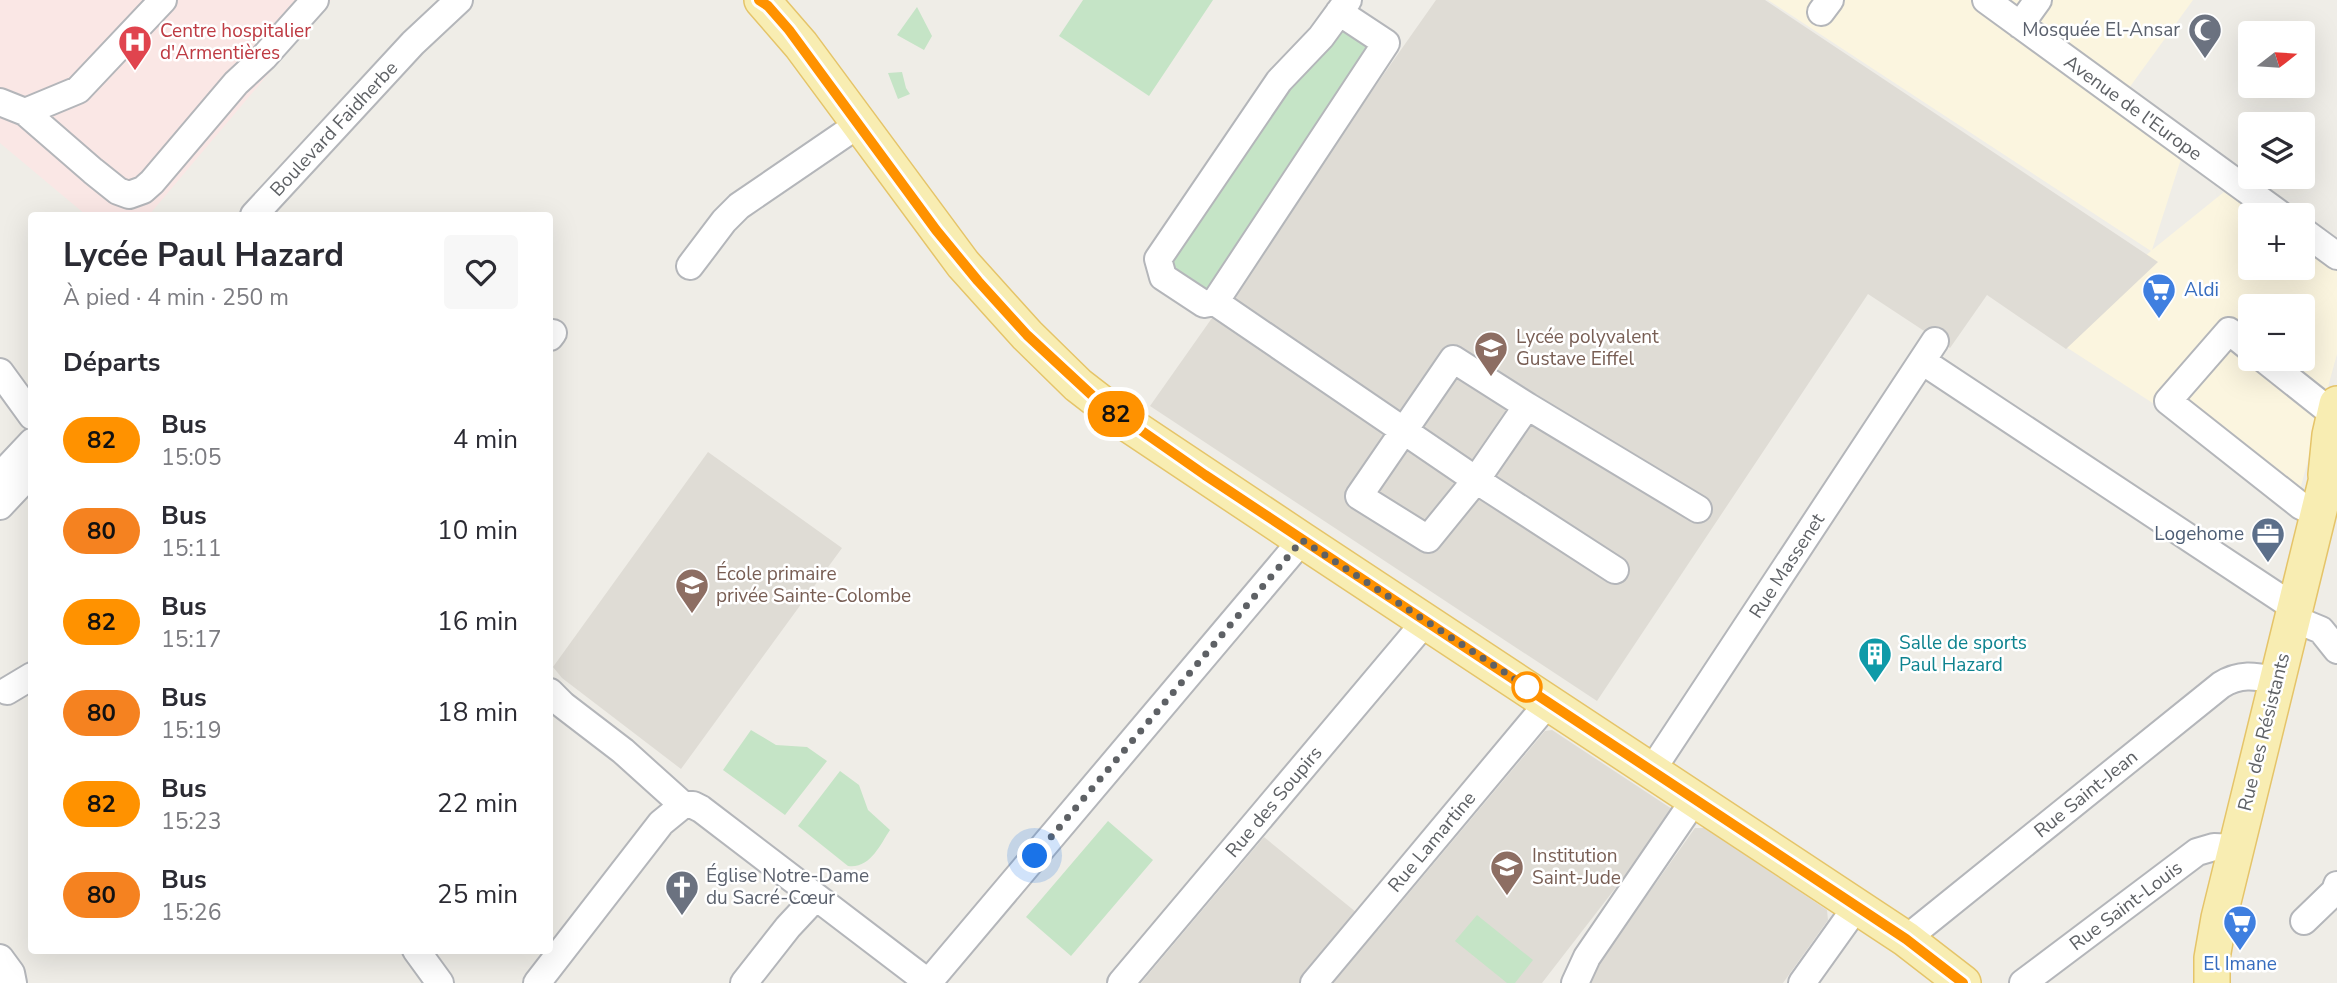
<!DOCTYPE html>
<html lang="fr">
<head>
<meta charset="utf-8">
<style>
  body { margin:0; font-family:"Nunito Sans",sans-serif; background:#f7f7f7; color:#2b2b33; height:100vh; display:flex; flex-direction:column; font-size:26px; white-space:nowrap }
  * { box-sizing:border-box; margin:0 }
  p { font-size:23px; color:#7c7c81 }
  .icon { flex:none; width:38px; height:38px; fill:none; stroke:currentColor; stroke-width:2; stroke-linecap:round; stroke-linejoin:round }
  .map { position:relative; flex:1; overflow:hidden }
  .sheet { position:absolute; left:28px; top:212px; width:525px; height:742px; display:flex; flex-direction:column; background:#fff; border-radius:7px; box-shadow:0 7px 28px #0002 }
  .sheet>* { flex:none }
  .badge { padding:0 14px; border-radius:23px; font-size:24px; line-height:46px }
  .needle { width:46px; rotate:73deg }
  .fabs { position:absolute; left:2238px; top:21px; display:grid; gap:14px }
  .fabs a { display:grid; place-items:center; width:77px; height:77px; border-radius:7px; background:#fff; box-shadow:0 7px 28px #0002; font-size:35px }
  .you { position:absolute; width:35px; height:35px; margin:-18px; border:5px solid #fff; border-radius:50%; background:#1a73e8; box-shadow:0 0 0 10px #1a73e833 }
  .map>.badge { position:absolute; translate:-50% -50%; box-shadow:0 0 0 4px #fff }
  h2 { padding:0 35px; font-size:26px; line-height:63px }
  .round { display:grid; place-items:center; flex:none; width:74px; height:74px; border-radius:7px; background:#f7f7f7 }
  .summary { display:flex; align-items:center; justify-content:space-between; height:119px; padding:0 35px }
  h1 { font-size:33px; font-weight:700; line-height:52px }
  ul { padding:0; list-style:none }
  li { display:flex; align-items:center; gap:21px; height:91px; padding:0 35px }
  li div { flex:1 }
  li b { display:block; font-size:26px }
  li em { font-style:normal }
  li .badge { min-width:77px; font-weight:700; text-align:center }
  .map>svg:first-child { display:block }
  .commercial { fill:#fbf5df; fill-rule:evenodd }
  .education { fill:#dfdcd5 }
  .medical { fill:#fae7e5 }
  .green { fill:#c5e4c6 }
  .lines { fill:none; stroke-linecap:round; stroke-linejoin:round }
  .minor-casing { stroke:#b4b6ba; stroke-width:30 }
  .major-casing { stroke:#e5c469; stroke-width:38 }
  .minor { stroke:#fff; stroke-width:26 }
  .major { stroke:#f8edb2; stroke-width:35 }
  .line-casing { stroke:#fff; stroke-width:16 }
  .line { stroke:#ff9200; stroke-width:10 }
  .walk { stroke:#5e6165; stroke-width:7; stroke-dasharray:0 12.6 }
  .stop-dot { fill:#fff; stroke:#ff9200; stroke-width:3.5 }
  .labels { text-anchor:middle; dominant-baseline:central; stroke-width:5; stroke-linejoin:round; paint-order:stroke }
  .worship-label { font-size:19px; fill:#5b616d; stroke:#fff; text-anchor:end }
  .health-label { font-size:19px; fill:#be3a42; stroke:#fff; text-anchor:start }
  .street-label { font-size:19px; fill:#5e6165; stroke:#fff }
  .shop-label { font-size:19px; fill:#366cbe; stroke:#fff; text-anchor:start }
  .education-label { font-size:19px; fill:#785e54; stroke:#fff; text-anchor:start }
  .service-label { font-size:19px; fill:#4e5e75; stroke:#fff; text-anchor:end }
  .culture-label { font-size:19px; fill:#0d838f; stroke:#fff; text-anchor:start }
</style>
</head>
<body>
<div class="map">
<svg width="2337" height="983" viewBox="0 0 2337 983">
  <rect width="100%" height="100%" fill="#efede7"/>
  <!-- commercial -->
  <path class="commercial" d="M1768 0H2193L2129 88 2188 137 2152 250 2224 192 2259 215H2250V268H2303V244L2334 265 2337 270V354L2298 497 2049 336 2151 251ZM2250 306H2303V359H2250Z"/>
  <!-- education -->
  <path class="education" d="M1436 0H1765L2158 262 2066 349 1987 295 1950 348 1868 294 1597 701 1150 406Z
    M708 452 842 548 681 769 562 678 553 667Z
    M1552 730 1675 811 1542 983H1141L1264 837 1378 930 1545 731Z
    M1695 828H1705L1827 910 1828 920 1783 983H1585Z"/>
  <!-- medical -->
  <path class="medical" d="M0 0H331L149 215H86L0 143Z"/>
  <!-- green -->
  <path class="green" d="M1083 0H1213L1149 96 1059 36Z
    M917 7 932 36 924 50 897 35Z
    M1341 22 1364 38 1367 53 1212 289 1202 293 1173 277 1170 259 1288 83Z
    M902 72 906 88 910 94 898 99 888 73Z
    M751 730 776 745 807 747 827 761 785 815 723 770Z
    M840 771 859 785 868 810 890 830C880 845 870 869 848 866L798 826Z
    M1108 821 1153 860 1071 956 1026 917Z
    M1477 915 1533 960 1515 983H1507L1455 941Z"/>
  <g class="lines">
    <!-- minor casing -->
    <g class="minor-casing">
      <path id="minor" d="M1986 0 2281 215
        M1339 12 1386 43 1215 302 1204 304 1163 277 1158 259 1279 81 1321 37 1348 0
        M1821 12 1830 0
        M2020 25 2038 0
        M0 102 25 112 93 171 118 191 129 195 143 190 152 182 236 83 264 57 315 0
        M25 112 78 90 163 0
        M254 215 413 43 459 0
        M2303 231 2337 256
        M690 266 724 221 739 206 859 124
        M1215 302 1476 480 1527 406 1698 509
        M550 337 553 333
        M2250 348 2229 331 2168 401 2301 506 2318 514
        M2264 359 2337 417
        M1922 361 2295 608
        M0 372 32 416
        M1527 406 1453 359 1359 496 1428 539 1476 480 1615 570
        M0 476 32 442
        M0 506 32 472
        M2292 618 2321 630 2337 650
        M7 691 32 676
        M550 692 563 705 623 751 683 805H693L701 809 929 983
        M1652 770 1935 341
        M2304 921 2335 891 2337 885
        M1906 939 2221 685C2240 673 2255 676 2277 680
        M416 950 440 983
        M0 958 11 973 13 983
        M537 983 661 823 683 805
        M744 983 788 927 816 897
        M928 983 1302 540
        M1121 983 1426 621
        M1314 983 1549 702
        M1575 983 1587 957 1695 799
        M1802 983 1857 906
        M2023 983 2197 852 2214 847 2236 848"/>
    </g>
    <!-- major casing -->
    <g class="major-casing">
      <path id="major" d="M762 0 801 45 963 264 1027 335 1078 385 1131 426 1302 540 1906 939 1963 983
        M2326 475 2330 435 2337 404
        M2212 983V958L2219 918 2326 482 2337 453"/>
    </g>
    <!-- minor -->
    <use href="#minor" class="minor"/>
    <!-- major -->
    <use href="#major" class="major"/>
  </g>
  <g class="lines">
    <!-- line casing -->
    <g class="line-casing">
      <path id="line" d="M759 0 768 6 789 30 936 230 978 281 1027 335 1096 399 1205 475 1906 939 1963 983"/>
    </g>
    <!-- line -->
    <use href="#line" class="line"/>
    <!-- walk -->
    <path class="walk" d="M1035 856 1302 540 1527 687"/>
  </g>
  <!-- icons -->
  <defs>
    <g id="mosque-pin" transform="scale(1.75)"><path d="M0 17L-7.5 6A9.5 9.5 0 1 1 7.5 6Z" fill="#6b7280" stroke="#fff"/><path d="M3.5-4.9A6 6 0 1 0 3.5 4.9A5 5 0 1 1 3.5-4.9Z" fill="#fff"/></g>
    <g id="hospital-pin" transform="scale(1.75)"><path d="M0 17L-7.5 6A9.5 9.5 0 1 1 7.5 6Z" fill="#e0444e" stroke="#fff"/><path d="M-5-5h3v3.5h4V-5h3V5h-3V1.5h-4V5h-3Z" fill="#fff"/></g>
    <g id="supermarket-pin" transform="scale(1.75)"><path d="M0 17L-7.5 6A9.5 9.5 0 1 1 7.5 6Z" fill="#3f7fe0" stroke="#fff"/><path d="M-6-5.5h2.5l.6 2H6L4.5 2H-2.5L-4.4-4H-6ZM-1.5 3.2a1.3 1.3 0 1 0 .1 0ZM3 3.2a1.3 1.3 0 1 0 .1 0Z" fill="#fff"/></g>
    <g id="school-pin" transform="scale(1.75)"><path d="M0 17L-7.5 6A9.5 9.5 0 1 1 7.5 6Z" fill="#8d6e63" stroke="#fff"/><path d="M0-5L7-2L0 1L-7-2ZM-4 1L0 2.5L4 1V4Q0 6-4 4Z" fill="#fff"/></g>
    <g id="office-pin" transform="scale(1.75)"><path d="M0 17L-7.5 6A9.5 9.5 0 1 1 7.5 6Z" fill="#5c6f8a" stroke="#fff"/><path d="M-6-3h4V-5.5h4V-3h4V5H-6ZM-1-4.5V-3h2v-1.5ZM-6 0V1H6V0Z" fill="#fff"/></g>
    <g id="building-pin" transform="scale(1.75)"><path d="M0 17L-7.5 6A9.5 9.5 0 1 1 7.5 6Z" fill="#0f9aa8" stroke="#fff"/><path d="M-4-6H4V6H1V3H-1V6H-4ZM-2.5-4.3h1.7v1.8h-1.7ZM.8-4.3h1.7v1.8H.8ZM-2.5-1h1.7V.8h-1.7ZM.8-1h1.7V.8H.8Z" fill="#fff"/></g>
    <g id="church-pin" transform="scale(1.75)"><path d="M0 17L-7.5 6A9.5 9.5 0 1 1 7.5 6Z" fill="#6b7280" stroke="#fff"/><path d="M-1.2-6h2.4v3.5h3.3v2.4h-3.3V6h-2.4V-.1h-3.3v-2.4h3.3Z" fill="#fff"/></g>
  </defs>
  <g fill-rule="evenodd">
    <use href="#mosque-pin" x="2205" y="30"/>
    <use href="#hospital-pin" x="135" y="42"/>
    <use href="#supermarket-pin" x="2159" y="290"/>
    <use href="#school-pin" x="1491" y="348"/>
    <use href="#office-pin" x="2268" y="534"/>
    <use href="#school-pin" x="692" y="585"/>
    <use href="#building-pin" x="1875" y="654"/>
    <use href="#school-pin" x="1507" y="867"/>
    <use href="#church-pin" x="682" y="887"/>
    <use href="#supermarket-pin" x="2240" y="922"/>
  </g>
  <!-- markers -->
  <circle class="stop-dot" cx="1527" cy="687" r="14"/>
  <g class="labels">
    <!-- worship labels -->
    <g class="worship-label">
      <text x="2180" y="30">Mosquée El-Ansar</text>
      <text x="706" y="876" text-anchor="start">Église Notre-Dame<tspan x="706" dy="22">du Sacré-Cœur</tspan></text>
    </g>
    <!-- health labels -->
    <g class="health-label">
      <text x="160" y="31">Centre hospitalier<tspan x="160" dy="22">d'Armentières</tspan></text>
    </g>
    <!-- street labels -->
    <g class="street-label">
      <text transform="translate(2133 108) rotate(36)">Avenue de l'Europe</text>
      <text transform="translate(334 129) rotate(-47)">Boulevard Faidherbe</text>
      <text transform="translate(1787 566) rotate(-57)">Rue Massenet</text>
      <text transform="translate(2264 732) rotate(-76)">Rue des Résistants</text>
      <text transform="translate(2086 794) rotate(-39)">Rue Saint-Jean</text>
      <text transform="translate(1274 802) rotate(-50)">Rue des Soupirs</text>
      <text transform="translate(1432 842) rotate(-50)">Rue Lamartine</text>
      <text transform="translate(2126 906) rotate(-37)">Rue Saint-Louis</text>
    </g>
    <!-- shop labels -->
    <g class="shop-label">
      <text x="2184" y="290">Aldi</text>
      <text x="2240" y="964" text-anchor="middle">El Imane</text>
    </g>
    <!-- education labels -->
    <g class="education-label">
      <text x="1516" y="337">Lycée polyvalent<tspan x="1516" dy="22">Gustave Eiffel</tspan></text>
      <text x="716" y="574">École primaire<tspan x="716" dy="22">privée Sainte-Colombe</tspan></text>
      <text x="1532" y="856">Institution<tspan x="1532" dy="22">Saint-Jude</tspan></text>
    </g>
    <!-- service labels -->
    <g class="service-label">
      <text x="2244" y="534">Logehome</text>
    </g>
    <!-- culture labels -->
    <g class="culture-label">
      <text x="1899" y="643">Salle de sports<tspan x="1899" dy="22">Paul Hazard</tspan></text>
    </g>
  </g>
</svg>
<div class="fabs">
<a><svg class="needle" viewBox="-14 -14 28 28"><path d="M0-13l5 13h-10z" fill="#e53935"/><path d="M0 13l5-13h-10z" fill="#7c7c81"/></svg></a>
<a><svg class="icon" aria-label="layers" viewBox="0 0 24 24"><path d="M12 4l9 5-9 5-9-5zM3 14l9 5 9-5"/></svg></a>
<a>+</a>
<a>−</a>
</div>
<div class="you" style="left:1035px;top:856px"></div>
<b class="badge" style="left:1116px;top:414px;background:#ff9200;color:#111">82</b>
<section class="sheet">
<div class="summary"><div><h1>Lycée Paul Hazard</h1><p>À pied · 4 min · 250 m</p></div><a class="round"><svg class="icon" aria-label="heart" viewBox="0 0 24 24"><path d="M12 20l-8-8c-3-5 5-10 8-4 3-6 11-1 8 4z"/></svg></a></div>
<h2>Départs</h2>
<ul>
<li><span class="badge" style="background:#ff9200;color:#111">82</span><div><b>Bus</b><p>15:05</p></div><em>4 min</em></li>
<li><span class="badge" style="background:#f58220;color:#111">80</span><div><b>Bus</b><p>15:11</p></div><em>10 min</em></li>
<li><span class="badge" style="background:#ff9200;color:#111">82</span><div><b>Bus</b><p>15:17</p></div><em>16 min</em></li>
<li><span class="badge" style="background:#f58220;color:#111">80</span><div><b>Bus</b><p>15:19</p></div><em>18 min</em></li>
<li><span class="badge" style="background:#ff9200;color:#111">82</span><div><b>Bus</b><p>15:23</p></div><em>22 min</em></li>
<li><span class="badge" style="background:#f58220;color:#111">80</span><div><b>Bus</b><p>15:26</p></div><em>25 min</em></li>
</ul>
</section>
</div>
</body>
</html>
